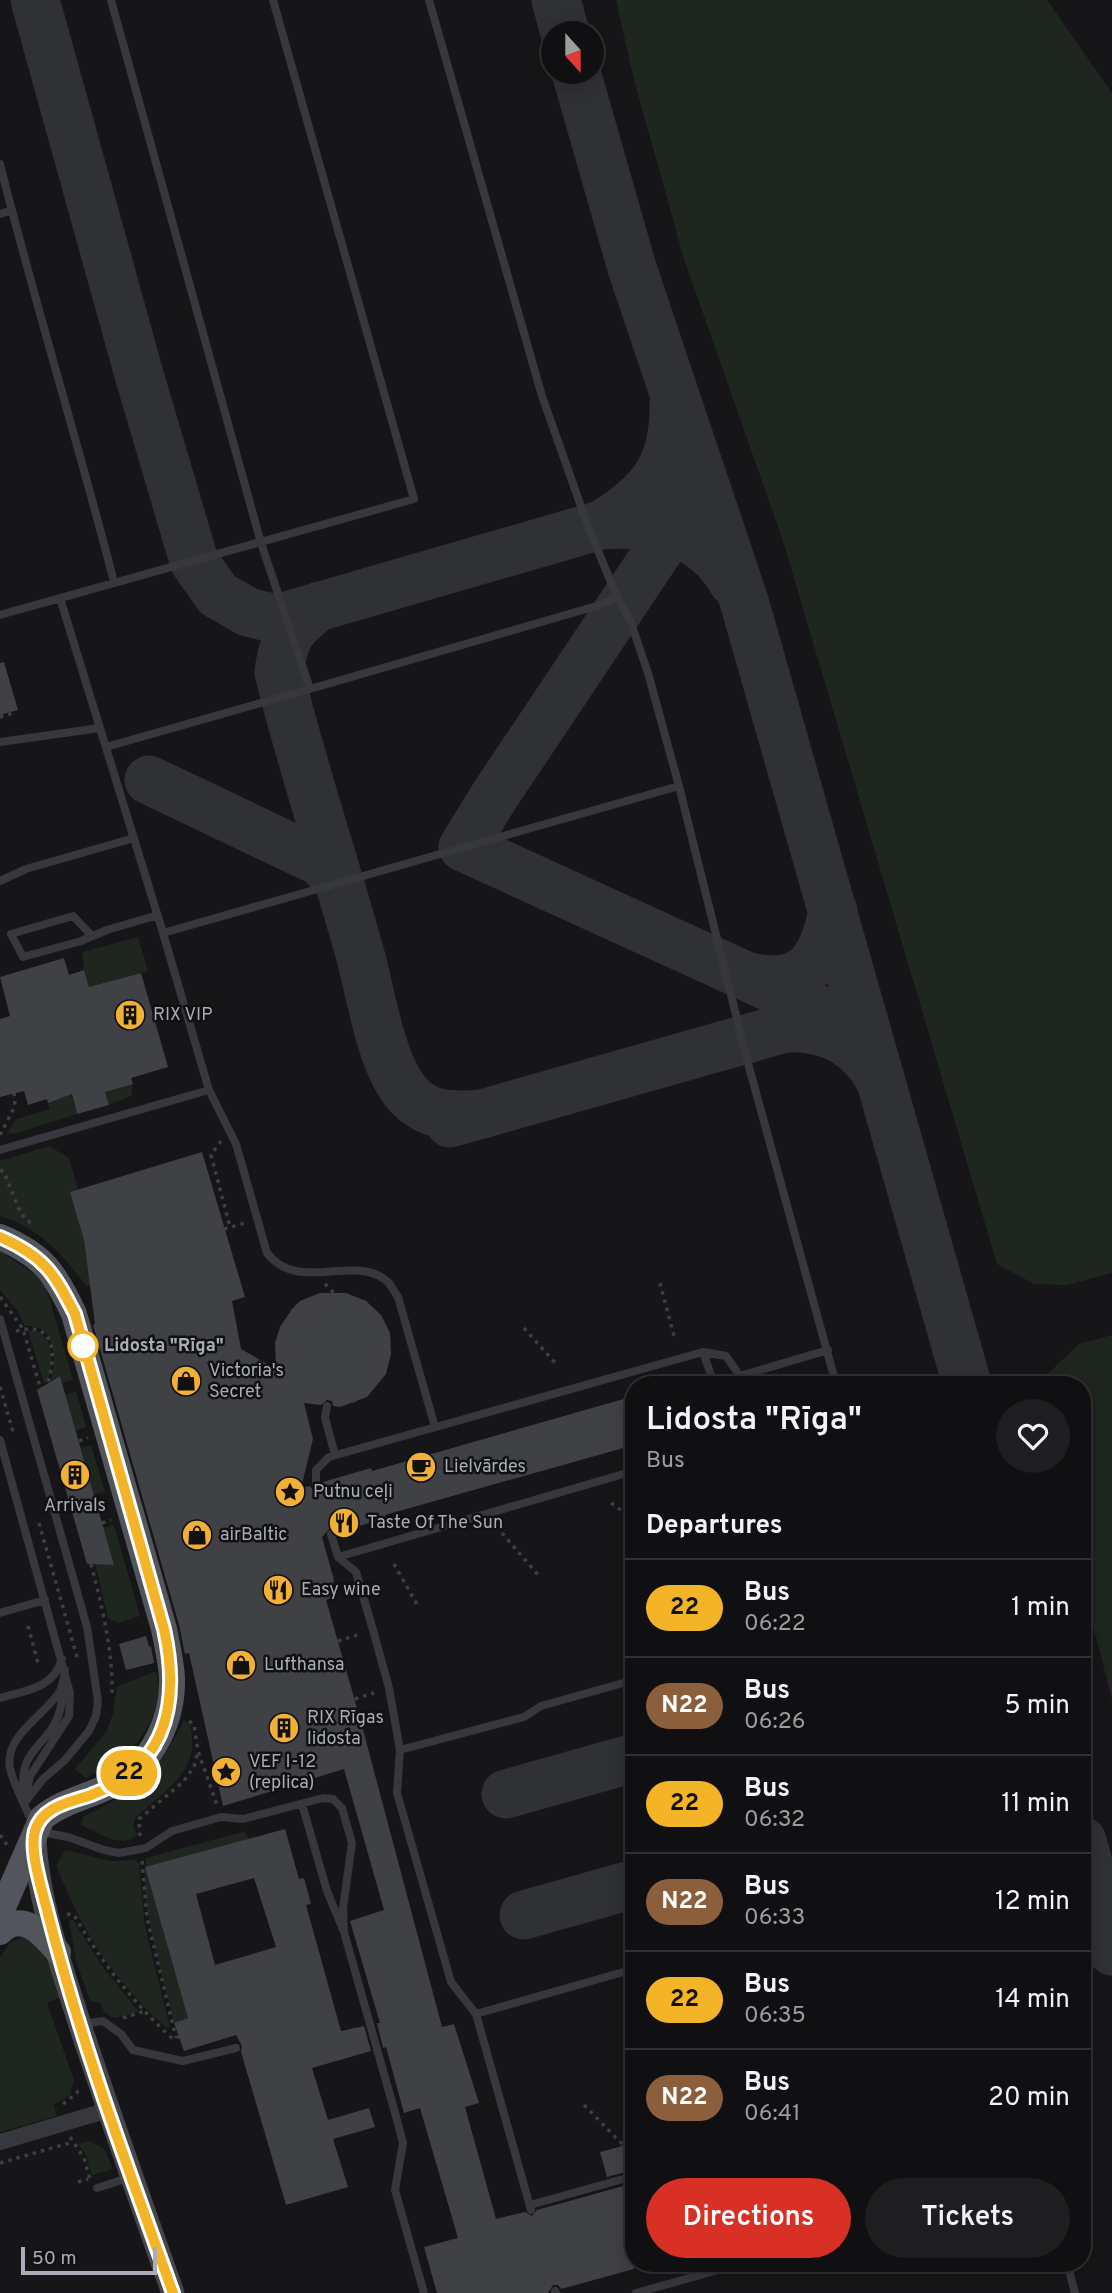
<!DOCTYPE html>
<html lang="en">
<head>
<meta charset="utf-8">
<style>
  body { margin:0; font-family:Overpass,sans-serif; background:#1e1e20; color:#f1f3f6; height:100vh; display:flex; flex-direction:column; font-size:26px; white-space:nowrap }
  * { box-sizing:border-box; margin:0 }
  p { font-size:23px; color:#9c9d9f }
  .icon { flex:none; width:38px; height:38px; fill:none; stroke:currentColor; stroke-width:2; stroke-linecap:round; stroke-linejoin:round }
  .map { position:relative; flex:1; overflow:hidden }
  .sheet { position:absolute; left:625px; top:1376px; width:466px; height:896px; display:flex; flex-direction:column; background:#101012; border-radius:28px; box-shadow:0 4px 18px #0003,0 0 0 2px #303032 }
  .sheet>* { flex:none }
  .badge { padding:0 14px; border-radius:23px; font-size:24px; line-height:46px }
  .needle { width:46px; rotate:159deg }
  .fabs { position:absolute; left:541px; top:21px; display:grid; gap:14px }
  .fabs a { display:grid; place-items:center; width:63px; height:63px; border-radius:50%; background:#101012; box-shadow:0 4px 18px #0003,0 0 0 2px #303032; font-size:35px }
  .scale { position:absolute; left:21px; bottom:18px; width:136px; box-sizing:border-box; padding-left:7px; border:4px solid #a8adb8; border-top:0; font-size:19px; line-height:24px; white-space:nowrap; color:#a8adb8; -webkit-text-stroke:5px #111113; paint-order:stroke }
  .map>.badge { position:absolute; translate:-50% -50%; box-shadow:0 0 0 4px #fff }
  h2 { padding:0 21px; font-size:26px; line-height:63px }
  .round { display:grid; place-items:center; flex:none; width:74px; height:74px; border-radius:37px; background:#1e1e20 }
  .overview { display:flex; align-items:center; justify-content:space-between; height:119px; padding:0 21px }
  h1 { font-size:33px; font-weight:600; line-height:52px }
  .cta { display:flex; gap:14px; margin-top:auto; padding:14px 21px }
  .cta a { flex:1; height:80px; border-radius:42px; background:#d93025; color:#fff; font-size:28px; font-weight:600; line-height:80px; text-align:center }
  .cta a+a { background:#1e1e20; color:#f1f3f6 }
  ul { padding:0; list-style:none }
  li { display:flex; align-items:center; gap:21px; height:98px; padding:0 21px; border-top:2px solid #303032 }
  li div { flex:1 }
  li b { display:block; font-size:26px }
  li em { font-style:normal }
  li .badge { min-width:77px; font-weight:700; text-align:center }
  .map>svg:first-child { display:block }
  .green { fill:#1e261f }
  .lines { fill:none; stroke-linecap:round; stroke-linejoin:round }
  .taxiway { stroke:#303135; stroke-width:49 }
  .building { fill:#404145; fill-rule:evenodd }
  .path { stroke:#3d3f44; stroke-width:3.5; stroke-dasharray:3.5 5; stroke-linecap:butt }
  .lane { stroke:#37383d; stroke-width:8 }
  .street { stroke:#37383d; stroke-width:16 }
  .secondary { stroke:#45474d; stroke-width:23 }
  .primary { stroke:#53555c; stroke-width:26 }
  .path-bridge { stroke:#3d3f44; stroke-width:3.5; stroke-dasharray:3.5 5; stroke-linecap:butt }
  .line-casing { stroke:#fff; stroke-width:16 }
  .line { stroke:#f4b427; stroke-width:10 }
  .stop-dot { fill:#fff; stroke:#f4b427; stroke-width:3.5 }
  .labels { text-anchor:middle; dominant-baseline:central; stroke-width:5; stroke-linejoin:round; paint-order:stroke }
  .poi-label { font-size:18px; fill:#a8adb8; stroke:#111113; text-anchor:start }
  .stop-label { font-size:18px; font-weight:bold; fill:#a8adb8; stroke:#111113; text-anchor:start }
</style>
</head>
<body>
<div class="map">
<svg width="1112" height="2293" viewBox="0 0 1112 2293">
  <rect width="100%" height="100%" fill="#161618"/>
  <!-- green -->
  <path class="green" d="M616 0H1047L1112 93V1273L1067 1285 1034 1284 997 1264 783 541 684 259 634 80Z
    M138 937 148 971 89 987 84 970 82 952Z
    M133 1084 131 1096 109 1105 105 1092Z
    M71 1094 77 1114 14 1134 7 1133 16 1119 50 1109 48 1103Z
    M49 1146 69 1158 78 1189 71 1192 84 1240 90 1286H86C63 1254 39 1228 0 1216V1161Z
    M0 1251 37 1276 47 1290 73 1380 62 1383 60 1376 51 1381C56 1358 56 1324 25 1326L19 1313 0 1290Z
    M34 1330C54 1336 54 1365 47 1381L44 1383 28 1331Z
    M1112 1335V1699L1082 1584V1384H1037L1079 1344Z
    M76 1391 86 1427 76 1431 65 1395Z
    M91 1445 105 1492 94 1494 81 1448Z
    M114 1525 140 1616 118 1623 108 1618 95 1564 114 1565 103 1528Z
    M156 1671C163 1695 152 1726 136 1744 124 1760 103 1770 86 1778L75 1769 106 1732 113 1714 117 1687Z
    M184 1720 190 1725C202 1770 166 1790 136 1817L133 1825 137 1835C121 1850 98 1832 81 1825L83 1817C140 1787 154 1780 184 1720Z
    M246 1831 248 1839 145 1867 188 2018 174 2023C163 1975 139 1907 146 1858Z
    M65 1850 110 1861 135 1860 139 1863 145 1926 170 2027 166 2028C143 2006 119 1981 101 1954 82 1927 69 1896 56 1866Z
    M69 1920H73L103 1967 139 2012 114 2018 104 2012 101 2003 90 2001 76 1961Z
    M23 1937C49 1949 51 1973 59 1998L47 2003 74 2080 70 2095 54 2105 57 2116 0 2132V1957L11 1942Z
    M90 2141 104 2149 113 2169 92 2175 86 2155 78 2144Z"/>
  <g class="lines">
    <!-- taxiway -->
    <path class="taxiway" d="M35 0 140 378 194 561 218 595 248 612 276 619 601 525C654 521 705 532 733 582
      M556 0 565 33
      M576 72 632 268 744 601 967 1384
      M685 503 679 520 495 795 463 847 748 977
      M601 525C654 493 675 465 674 402
      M319 606C291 628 284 635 279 672 302 767 334 860 360 954 371 994 380 1059 405 1091 427 1118 451 1116 483 1114
      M149 780 321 862 340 883
      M815 1008 748 977C805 989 822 963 833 911
      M450 1123 785 1028C826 1026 859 1042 879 1078
      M506 1794 634 1758
      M1082 1841 1112 1951
      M524 1915 634 1884"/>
  </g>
  <!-- building -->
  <path class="building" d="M4 662 18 710 0 715V663Z
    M64 958 69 975 84 970 89 987 141 973 168 1067 131 1078 133 1084 105 1092 109 1105 77 1114 72 1094 48 1103 47 1099 28 1105 24 1091 0 1097V1019L10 1016 0 977Z
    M202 1152 245 1297 232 1301 241 1349 276 1369 275 1343 280 1327 292 1309 300 1301 320 1293H346L366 1301 381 1315 390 1333 391 1354 386 1374 367 1397 340 1407 333 1406 332 1401 327 1400 321 1405 304 1403 313 1439 301 1488 310 1486 313 1490H319L323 1482 371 1468 372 1471 634 1396V1445L385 1515 386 1518 345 1530 337 1532 330 1528 322 1537 334 1580 331 1598 326 1600 361 1722 442 2027 454 2024 479 2103 465 2107 496 2219 525 2212 532 2216 537 2210 634 2183V2269L561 2289 558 2285H553L548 2293H437L424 2247 458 2238 420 2108 404 2113 386 2047 383 2048 377 2023H380L350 1921 384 1910 344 1769 223 1806 189 1653 185 1654 179 1625 93 1325 95 1324 84 1240 70 1192Z
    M60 1376 114 1565 87 1564 37 1390Z
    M146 1636 149 1647 151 1646 154 1663 126 1670 119 1644Z
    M285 1829 299 1879 304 1878 311 1904 306 1905 341 2031 364 2026 371 2051 312 2068 328 2120 369 2108 375 2127 333 2139 348 2187 286 2205 241 2052 242 2046 236 2035 184 2051 174 2023 188 2018 145 1867ZM254 1878 276 1947 215 1965 196 1894Z
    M626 2145 633 2170 607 2177 600 2152Z"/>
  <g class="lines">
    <!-- path -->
    <path class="path" d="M0 717 16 712
      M0 1135 15 1106 14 1093
      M221 1141 211 1155 230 1227
      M0 1170 4 1172 21 1214 29 1221 32 1228
      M224 1229 245 1223
      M660 1283 674 1336
      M325 1284 334 1293
      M327 1293 329 1313
      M0 1297 23 1329 40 1387
      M356 1318 366 1301
      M524 1328 558 1366
      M16 1331C63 1318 55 1368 43 1396
      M216 1331 232 1387
      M299 1360C297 1344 300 1331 312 1321 354 1288 403 1355 348 1386L355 1403
      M154 1367 171 1362 175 1377 159 1382
      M368 1371 382 1381
      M686 1381 687 1384
      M0 1387 14 1435
      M79 1441 88 1438
      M68 1450 67 1444 74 1442
      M153 1503 167 1499
      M611 1503 634 1519
      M39 1523 77 1657
      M102 1523 111 1520
      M502 1533 539 1576
      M91 1564C102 1607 113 1650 112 1694
      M394 1564 419 1608
      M28 1626 38 1663
      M338 1641 357 1635
      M209 1667 217 1665
      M355 1699 374 1693
      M189 1721 194 1725 198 1751 217 1805
      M0 1835 7 1845
      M140 1836 139 1819 183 1782 194 1767 198 1751
      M142 1861 147 1918 176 2038
      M67 1914 74 1915C100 1960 133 2003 172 2038L179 2037
      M123 2018 145 2011
      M63 2104 77 2093 78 2087
      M584 2105 623 2145
      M70 2137 84 2158 90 2179
      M0 2163 73 2142
      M78 2182 88 2179"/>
    <!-- lane -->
    <path class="lane" d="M0 164C35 304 78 442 114 582
      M0 214 12 210
      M617 597 630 620 648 673 679 786 749 1067 836 1384
      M60 598 163 933 209 1090 236 1144 267 1253C299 1295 357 1251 389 1283 392 1287 395 1293 398 1297L435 1427
      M0 615 414 499 273 0
      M310 689 600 605 617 597 589 529 542 396 429 0
      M0 742 100 728
      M106 747 310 689 261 543 111 0
      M0 881 26 869 134 838
      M163 933 679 786
      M92 936 73 916 11 934 23 957 81 941 107 930 158 915
      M0 1150 209 1090
      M0 1319 87 1627 98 1701 96 1716 89 1731 65 1760 43 1779 25 1802
      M703 1352 714 1384
      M740 1376 828 1350
      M327 1406 325 1418 335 1455
      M0 1440 70 1693 69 1716 30 1776 25 1800
      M316 1484V1470L329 1457 703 1352 726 1356 740 1376 742 1384
      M331 1534 338 1557 356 1572 373 1630 389 1688 400 1750 397 1793 451 1982 476 2014 531 2210
      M338 1557 634 1471
      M0 1613 45 1600
      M0 1698C27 1690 53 1689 62 1659
      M400 1750 524 1717 541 1706 634 1680
      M24 1793C17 1747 51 1746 60 1710 62 1703 62 1695 63 1688
      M302 1804 327 1891 344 1932 397 2120 403 2143 395 2190 424 2293
      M33 1825C26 1806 14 1787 10 1768 4 1735 45 1716 60 1691 63 1685 64 1677 65 1670
      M41 1832 68 1837 104 1850 119 1853 146 1848 172 1831 221 1817 243 1819 323 1798 333 1799 342 1808 352 1843 343 1908 344 1932
      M476 2014 634 1969
      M83 2024 103 2021 121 2034 133 2050 183 2061 236 2048
      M97 2188 131 2177
      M530 2205 634 2176
      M1067 2263 1075 2293
      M555 2291 556 2293
      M636 2293 743 2263"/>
    <!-- street -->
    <path class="street" d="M0 2142 108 2110"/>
    <!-- secondary -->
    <path class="secondary" d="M35 1835C36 1897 63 1971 82 2031 111 2119 142 2206 173 2293"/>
    <!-- primary -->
    <path class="primary" d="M0 1237C43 1255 55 1273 74 1314L164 1629C167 1645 171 1661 172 1678 173 1719 153 1763 116 1783 91 1796 64 1800 42 1818L0 1914
      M0 1932C22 1910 43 1934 58 1952"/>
    <!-- path-bridge -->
    <path class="path-bridge" d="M623 2145 634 2183"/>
  </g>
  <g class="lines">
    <!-- line casing -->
    <g class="line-casing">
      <path id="line" d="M0 1237C44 1256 54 1273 75 1314L164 1629C180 1702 168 1766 91 1795 71 1802 42 1806 35 1831 29 1851 43 1893 48 1914 81 2043 128 2168 173 2293"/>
    </g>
    <!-- line -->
    <use href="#line" class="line"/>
  </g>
  <!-- icons -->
  <defs>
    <g id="building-disc" transform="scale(1.575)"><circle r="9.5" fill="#f2b134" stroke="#111113"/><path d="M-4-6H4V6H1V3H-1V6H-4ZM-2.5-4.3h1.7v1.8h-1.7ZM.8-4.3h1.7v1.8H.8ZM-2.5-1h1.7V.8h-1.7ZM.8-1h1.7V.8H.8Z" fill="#111"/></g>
    <g id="shop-disc" transform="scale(1.575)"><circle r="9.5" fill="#f2b134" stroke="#111113"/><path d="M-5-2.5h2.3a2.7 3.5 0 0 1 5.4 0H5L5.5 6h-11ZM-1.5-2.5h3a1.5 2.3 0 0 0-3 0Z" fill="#111"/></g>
    <g id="cafe-disc" transform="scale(1.575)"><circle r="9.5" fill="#f2b134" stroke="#111113"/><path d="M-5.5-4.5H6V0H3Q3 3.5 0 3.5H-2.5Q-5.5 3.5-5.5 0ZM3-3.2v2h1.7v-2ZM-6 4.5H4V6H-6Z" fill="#111"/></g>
    <g id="sight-disc" transform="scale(1.575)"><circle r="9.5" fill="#f2b134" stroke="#111113"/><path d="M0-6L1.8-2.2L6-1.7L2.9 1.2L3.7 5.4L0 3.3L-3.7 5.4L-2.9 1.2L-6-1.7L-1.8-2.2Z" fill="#111"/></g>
    <g id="restaurant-disc" transform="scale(1.575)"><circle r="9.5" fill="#f2b134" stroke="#111113"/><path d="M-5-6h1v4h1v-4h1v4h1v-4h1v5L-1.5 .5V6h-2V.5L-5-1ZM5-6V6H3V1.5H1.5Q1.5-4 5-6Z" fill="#111"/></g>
  </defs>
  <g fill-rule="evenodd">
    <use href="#building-disc" x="130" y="1015"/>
    <use href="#shop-disc" x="186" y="1381"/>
    <use href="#cafe-disc" x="421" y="1467"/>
    <use href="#building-disc" x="75" y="1475"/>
    <use href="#sight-disc" x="290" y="1492"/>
    <use href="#restaurant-disc" x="344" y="1523"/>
    <use href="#shop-disc" x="197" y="1535"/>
    <use href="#restaurant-disc" x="278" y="1590"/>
    <use href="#shop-disc" x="241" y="1665"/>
    <use href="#building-disc" x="284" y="1728"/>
    <use href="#sight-disc" x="226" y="1772"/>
  </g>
  <!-- markers -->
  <circle class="stop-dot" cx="83" cy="1346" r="14"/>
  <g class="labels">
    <!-- poi labels -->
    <g class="poi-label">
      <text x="153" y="1015">RIX VIP</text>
      <text x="209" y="1371">Victoria's<tspan x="209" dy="21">Secret</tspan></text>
      <text x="444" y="1467">Lielvārdes</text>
      <text x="313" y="1492">Putnu ceļi</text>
      <text x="75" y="1506" text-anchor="middle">Arrivals</text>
      <text x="367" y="1523">Taste Of The Sun</text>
      <text x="220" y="1535">airBaltic</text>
      <text x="301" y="1590">Easy wine</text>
      <text x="264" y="1665">Lufthansa</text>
      <text x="307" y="1718">RIX Rīgas<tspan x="307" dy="21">lidosta</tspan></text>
      <text x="249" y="1762">VEF I-12<tspan x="249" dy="21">(replica)</tspan></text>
    </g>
    <!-- stop labels -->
    <g class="stop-label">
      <text x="104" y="1346">Lidosta "Rīga"</text>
    </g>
  </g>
</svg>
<div class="fabs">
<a><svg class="needle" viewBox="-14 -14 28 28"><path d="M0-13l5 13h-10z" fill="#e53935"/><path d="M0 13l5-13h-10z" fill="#9c9d9f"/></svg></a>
</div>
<div class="scale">50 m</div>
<b class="badge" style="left:129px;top:1773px;background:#f4b427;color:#111">22</b>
<section class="sheet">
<div class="overview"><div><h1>Lidosta &quot;Rīga&quot;</h1><p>Bus</p></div><a class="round"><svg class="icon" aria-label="heart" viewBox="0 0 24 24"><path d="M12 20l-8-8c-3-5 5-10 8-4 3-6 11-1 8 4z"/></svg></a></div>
<h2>Departures</h2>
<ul>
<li><span class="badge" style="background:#f4b427;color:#111">22</span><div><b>Bus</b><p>06:22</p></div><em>1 min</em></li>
<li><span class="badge" style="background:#8b5e3c;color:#fff">N22</span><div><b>Bus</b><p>06:26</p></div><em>5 min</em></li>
<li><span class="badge" style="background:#f4b427;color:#111">22</span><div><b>Bus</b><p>06:32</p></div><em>11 min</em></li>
<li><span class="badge" style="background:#8b5e3c;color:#fff">N22</span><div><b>Bus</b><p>06:33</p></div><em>12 min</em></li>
<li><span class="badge" style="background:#f4b427;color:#111">22</span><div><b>Bus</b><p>06:35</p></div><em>14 min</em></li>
<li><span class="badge" style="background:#8b5e3c;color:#fff">N22</span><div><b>Bus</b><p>06:41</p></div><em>20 min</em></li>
</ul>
<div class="cta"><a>Directions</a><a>Tickets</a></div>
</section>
</div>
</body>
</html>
